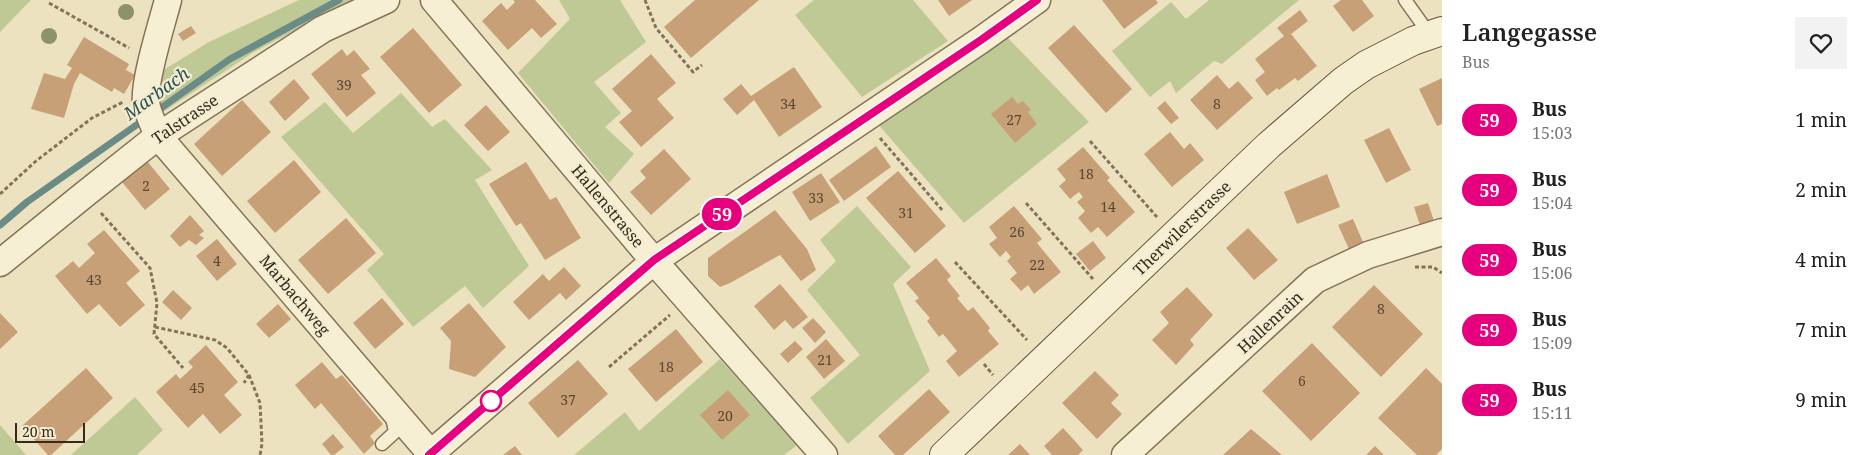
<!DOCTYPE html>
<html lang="en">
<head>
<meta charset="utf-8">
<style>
  body { margin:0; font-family:"Noto Serif",serif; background:#f2f2f2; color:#222; height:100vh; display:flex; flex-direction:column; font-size:19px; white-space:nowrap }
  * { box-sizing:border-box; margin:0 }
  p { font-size:16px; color:#767676 }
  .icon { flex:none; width:28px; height:28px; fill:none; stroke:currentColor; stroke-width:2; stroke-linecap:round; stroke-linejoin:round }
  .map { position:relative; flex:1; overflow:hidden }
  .panel { display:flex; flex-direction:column; background:#fff; width:425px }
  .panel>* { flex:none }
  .badge { padding:0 10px; border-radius:16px; font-size:18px; line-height:32px }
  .scale { position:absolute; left:15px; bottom:12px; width:70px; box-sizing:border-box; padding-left:5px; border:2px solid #342a1d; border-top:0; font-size:14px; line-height:18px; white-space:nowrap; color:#342a1d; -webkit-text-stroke:4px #f3ecd0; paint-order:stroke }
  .map>.badge { position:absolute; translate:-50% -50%; box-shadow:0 0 0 2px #fff }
  .round { display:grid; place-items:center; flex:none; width:52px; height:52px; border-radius:0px; background:#f2f2f2 }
  .headline { display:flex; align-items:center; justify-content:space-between; height:85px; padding:0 20px }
  h1 { font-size:24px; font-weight:600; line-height:38px }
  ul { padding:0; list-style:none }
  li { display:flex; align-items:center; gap:15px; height:70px; padding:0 20px }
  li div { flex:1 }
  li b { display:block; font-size:19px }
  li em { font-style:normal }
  li .badge { min-width:55px; font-weight:700; text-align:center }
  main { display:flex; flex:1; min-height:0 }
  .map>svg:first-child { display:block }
  .green { fill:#bfc995 }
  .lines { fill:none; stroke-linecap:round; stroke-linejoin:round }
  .stream { stroke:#6b8b86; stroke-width:7 }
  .building { fill:#c8a078 }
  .service-casing { stroke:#847359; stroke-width:15 }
  .minor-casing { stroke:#847359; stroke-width:29 }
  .secondary-casing { stroke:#66543c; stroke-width:30 }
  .path { stroke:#847359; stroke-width:3; stroke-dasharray:4 2.5; stroke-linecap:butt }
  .service { stroke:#f7efd3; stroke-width:12 }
  .minor { stroke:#f7efd3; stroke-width:26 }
  .secondary { stroke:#f7efd3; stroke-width:28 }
  .tree { fill:#8e926a }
  .line-casing { stroke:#fff; stroke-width:11 }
  .line { stroke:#e6007e; stroke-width:8 }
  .stop-dot { fill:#fff; stroke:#e6007e; stroke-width:2.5 }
  .labels { text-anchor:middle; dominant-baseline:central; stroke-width:4.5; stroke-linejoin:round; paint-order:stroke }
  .number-label { font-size:14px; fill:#594834 }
  .street-label { font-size:16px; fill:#342a1d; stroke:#f3ecd0 }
  .water-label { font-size:18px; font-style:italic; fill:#2d5353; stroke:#f3ecd0 }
</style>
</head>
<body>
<main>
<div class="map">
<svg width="1442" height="455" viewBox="0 0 1442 455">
  <rect width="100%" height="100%" fill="#ece2c0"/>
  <!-- green -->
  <path class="green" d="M0 0H31L0 32Z
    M299 0H352L254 52 160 114 157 74 209 42Z
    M559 0H620L646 42 594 82 621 113 605 127 634 154 609 183 518 73 570 19Z
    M814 0H913L948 41 862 97 795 15Z
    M1209 0H1299L1222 64 1214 61 1176 93 1170 81 1150 97 1112 51 1171 2 1186 19Z
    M1007 37 1089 122 964 223 876 122Z
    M401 93 432 127 445 119 492 170 475 180 529 266 483 308 465 286 413 327 367 270 384 254 281 137 325 102 353 133Z
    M857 206 911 267 893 284 930 371 848 444 810 398 860 355 807 290 836 261 820 240Z
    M720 359 797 445 784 455H574L625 412 639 431Z
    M135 397 163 430 137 455H71Z
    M0 425 26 455H0Z"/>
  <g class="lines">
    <!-- stream -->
    <path class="stream" d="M154 113 230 59 339 0
      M0 225 27 202 145 119"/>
  </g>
  <!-- building -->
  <path class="building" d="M513 0H535L557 24 541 38 532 28 508 50 482 21 501 3 507 10 515 2Z
    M695 0H759L691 58 664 27Z
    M938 0H972L949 16Z
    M1102 0H1156L1158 3 1124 29Z
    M1341 0H1362L1374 16 1353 32 1333 6Z
    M1300 10 1308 21 1291 34 1317 66 1298 81 1295 78 1279 90 1277 88 1267 96 1255 80 1265 72 1255 59 1284 36 1277 28Z
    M1074 25 1132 89 1106 113 1048 48Z
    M191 26 196 33 183 41 178 34Z
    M413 28 462 85 429 113 380 57Z
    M84 37 129 64 126 70 135 75 124 94 114 88 112 92 80 73 74 84 64 118 31 109 44 73 65 79 72 68 67 65Z
    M342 49 347 56 354 50 370 69 361 75 376 93 347 117 311 74Z
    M651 54 676 83 657 99 674 118 641 147 619 122 632 111 612 89Z
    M794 67 822 107 779 137 754 100 737 115 723 99 741 84 751 96Z
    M1217 75 1229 89 1238 81 1253 98 1217 130 1190 100Z
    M1442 78V124L1437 126 1419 89Z
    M294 79 310 98 285 121 269 102Z
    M1012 97 1018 104 1023 101 1031 110 1028 112 1037 124 1015 143 991 114Z
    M242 100 271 132 222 176 194 144Z
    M1165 101 1179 118 1171 124 1157 108Z
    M486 105 510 132 488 151 464 125Z
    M1389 128 1411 170 1386 183 1364 140Z
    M1170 132 1184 149 1190 143 1204 160 1172 187 1144 154Z
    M876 146 891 167 844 201 829 180Z
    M1083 147 1110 178 1107 180 1135 212 1107 237 1098 227 1091 233 1078 218 1085 211 1077 202 1083 197 1079 192 1070 199 1059 186 1066 180 1057 169Z
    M664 149 691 179 651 215 630 192 646 178 640 171Z
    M294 160 321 192 275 233 247 201Z
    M147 161 170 189 145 210 122 182Z
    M526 162 550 200 556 197 581 238 545 260 521 223 516 226 489 184Z
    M898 171 946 226 915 253 866 198Z
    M821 173 840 202 810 221 792 192Z
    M1327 174 1340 207 1297 224 1284 192Z
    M1428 203 1435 224 1421 228 1414 207Z
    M1014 206 1042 239 1037 243 1061 272 1034 294 1028 285 1021 291 1010 279 1017 273 1007 261 1011 257 1006 251 1000 257 989 244 997 238 989 227Z
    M775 210 807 249 816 270 801 281 780 255 730 283 720 287 708 276V258Z
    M190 215 204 231 199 235 204 238 196 245 189 240 180 247 170 236Z
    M346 218 376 253 328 294 298 260Z
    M1353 219 1363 242 1349 249 1338 225Z
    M1248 228 1278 260 1254 280 1226 248Z
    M104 230 140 271 126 283 145 305 120 327 99 304 87 314 55 276 73 261 79 268 95 253 87 244Z
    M217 239 237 264 217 281 196 256Z
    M1093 241 1106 258 1090 271 1076 254Z
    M936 258 951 276 947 280 960 296 957 298 968 311 973 307 990 328 988 331 999 344 959 377 946 361 957 351 943 334 939 337 927 321 930 318 915 301 919 298 906 283Z
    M564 267 581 286 566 300 560 293 529 320 513 302 543 274 549 281Z
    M780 284 808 317 793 329 785 320 774 330 754 306Z
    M1374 285 1423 334 1381 377 1332 327Z
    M1187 287 1213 315 1190 340 1194 345 1176 365 1152 340 1169 323 1160 312Z
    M173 290 192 308 181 320 162 302Z
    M382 298 404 324 375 349 353 323Z
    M469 303 506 347 475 377 449 369 451 341 440 328Z
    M278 304 291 319 269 338 256 324Z
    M0 313 18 332 0 349Z
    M813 318 826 332 815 343 802 328Z
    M676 329 703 362 656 402 628 369Z
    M826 339 845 361 824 379 806 357Z
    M795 341 803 349 788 363 780 354Z
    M1312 343 1360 393 1311 441 1262 391Z
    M206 345 238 382 224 395 242 415 220 434 203 414 188 428 156 392 176 374 180 379 193 367 188 362Z
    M578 360 608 394 558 438 528 403Z
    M322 362 336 379 342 375 383 424 370 436 375 443 364 454 321 403 315 409 295 385Z
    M86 368 113 398 51 455H48L22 426Z
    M1426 368 1442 384V449L1436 455H1417L1378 418Z
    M1095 371 1119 395 1111 403 1122 414 1097 439 1062 403Z
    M929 389 950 412 903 455H895L878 436Z
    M728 390 750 415 722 440 700 415Z
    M1063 428 1083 450 1078 455H1052L1044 446Z
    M1251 429 1282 455H1223Z
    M333 434 344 447 334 455H331L322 444Z
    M1020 444 1030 455H1008Z
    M515 446 522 455H503Z
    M1375 446 1384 455H1366Z"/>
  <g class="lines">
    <!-- service casing -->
    <g class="service-casing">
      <path id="service" d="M1405 0 1430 35
        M382 444 395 432 392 417"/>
    </g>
    <!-- minor casing -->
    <g class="minor-casing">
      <path id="minor" d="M168 0C162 23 143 83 146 103 148 114 154 126 158 136L431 454
        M434 0 654 261 824 455
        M0 263 85 194 158 136 323 29 386 0
        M429 455 654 261 981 40 1037 0
        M1125 455 1315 280 1368 255 1442 232"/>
    </g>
    <!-- secondary casing -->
    <g class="secondary-casing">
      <path id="secondary" d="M944 455 1269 145 1343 81 1366 65 1413 41 1442 31"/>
    </g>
    <!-- path -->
    <path class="path" d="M645 0 656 28 693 72 702 65
      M49 3 129 48
      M880 138 943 211
      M1090 141 1157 217
      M0 194 36 161 92 118 123 102
      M1026 203 1093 279
      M101 213 150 268 157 303 154 334 183 368
      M955 262 1027 340
      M1415 267H1433L1442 273
      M155 327 215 340 227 348 249 375 244 383
      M984 364 993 375
      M609 367 670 315
      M249 375 260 403 262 444 260 455"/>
    <!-- service -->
    <use href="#service" class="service"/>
    <!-- minor -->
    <use href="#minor" class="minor"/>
    <!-- secondary -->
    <use href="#secondary" class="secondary"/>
  </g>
  <!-- trees -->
  <g class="tree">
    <circle cx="126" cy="12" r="8"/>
    <circle cx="49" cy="36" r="8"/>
  </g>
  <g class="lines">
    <!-- line casing -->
    <g class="line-casing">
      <path id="line" d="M429 455 654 260 981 40 1037 0"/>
    </g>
    <!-- line -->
    <use href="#line" class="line"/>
  </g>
  <!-- markers -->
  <circle class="stop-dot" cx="491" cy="401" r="10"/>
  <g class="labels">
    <!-- number labels -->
    <g class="number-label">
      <text x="344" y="84">39</text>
      <text x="788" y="103">34</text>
      <text x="1217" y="103">8</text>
      <text x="1014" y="119">27</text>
      <text x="1086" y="173">18</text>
      <text x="146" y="185">2</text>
      <text x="816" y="197">33</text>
      <text x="1108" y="206">14</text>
      <text x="906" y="212">31</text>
      <text x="1017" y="231">26</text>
      <text x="217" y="260">4</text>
      <text x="1037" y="264">22</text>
      <text x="94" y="279">43</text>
      <text x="1381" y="308">8</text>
      <text x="825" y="359">21</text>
      <text x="666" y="366">18</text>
      <text x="1302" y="380">6</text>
      <text x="197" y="387">45</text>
      <text x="568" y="399">37</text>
      <text x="725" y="415">20</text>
    </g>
    <!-- street labels -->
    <g class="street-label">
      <text transform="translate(185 119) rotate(-34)">Talstrasse</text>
      <text transform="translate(608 206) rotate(50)">Hallenstrasse</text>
      <text transform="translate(1182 228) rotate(-44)">Therwilerstrasse</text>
      <text transform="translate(295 295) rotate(50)">Marbachweg</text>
      <text transform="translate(1270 322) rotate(-43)">Hallenrain</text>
    </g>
    <!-- water labels -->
    <g class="water-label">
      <text transform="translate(156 93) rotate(-36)">Marbach</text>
    </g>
  </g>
</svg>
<div class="scale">20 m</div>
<b class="badge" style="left:722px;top:214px;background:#e6007e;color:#fff">59</b>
</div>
<section class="panel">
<div class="headline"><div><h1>Langegasse</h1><p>Bus</p></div><a class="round"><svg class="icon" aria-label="heart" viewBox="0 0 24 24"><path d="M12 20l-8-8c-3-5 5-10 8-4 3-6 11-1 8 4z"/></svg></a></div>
<ul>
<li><span class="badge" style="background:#e6007e;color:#fff">59</span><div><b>Bus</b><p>15:03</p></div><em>1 min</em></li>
<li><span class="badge" style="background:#e6007e;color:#fff">59</span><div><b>Bus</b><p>15:04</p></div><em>2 min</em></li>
<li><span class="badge" style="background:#e6007e;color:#fff">59</span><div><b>Bus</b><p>15:06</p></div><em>4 min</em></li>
<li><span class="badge" style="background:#e6007e;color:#fff">59</span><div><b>Bus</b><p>15:09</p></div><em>7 min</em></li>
<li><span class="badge" style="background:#e6007e;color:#fff">59</span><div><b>Bus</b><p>15:11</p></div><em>9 min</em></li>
</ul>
</section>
</main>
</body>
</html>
